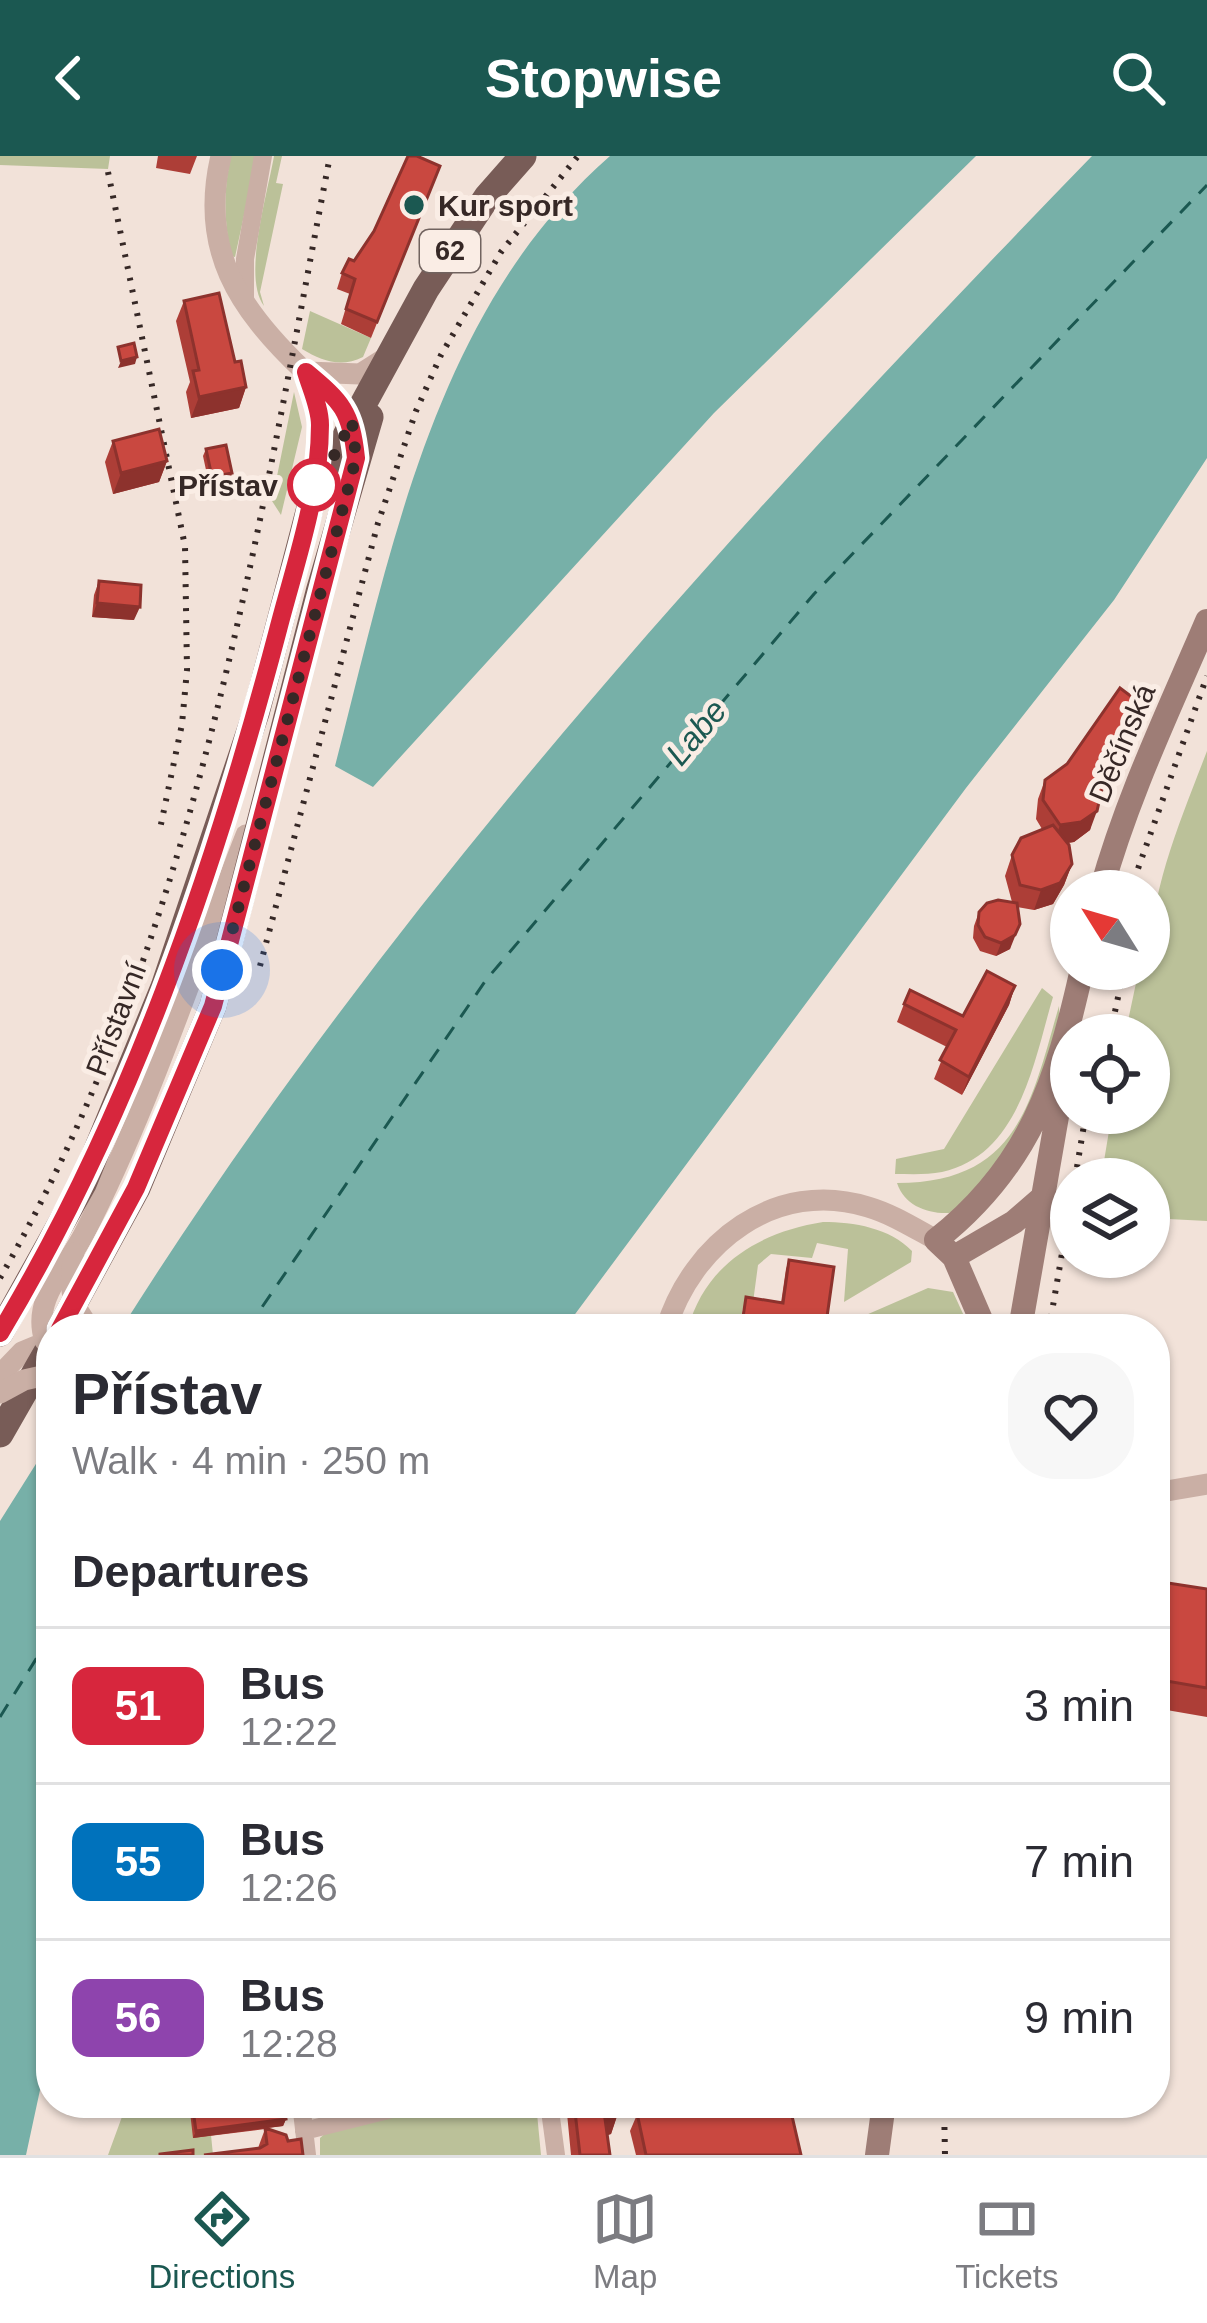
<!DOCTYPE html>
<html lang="en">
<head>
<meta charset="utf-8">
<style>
  body { margin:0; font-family:Arial,sans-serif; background:#f7f7f7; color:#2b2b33; height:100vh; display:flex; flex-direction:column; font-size:45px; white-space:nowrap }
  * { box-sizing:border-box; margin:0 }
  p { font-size:39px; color:#7c7c81 }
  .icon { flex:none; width:66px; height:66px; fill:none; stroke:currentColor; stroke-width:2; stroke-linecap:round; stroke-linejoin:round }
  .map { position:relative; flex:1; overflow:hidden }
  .drawer { position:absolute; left:36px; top:1158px; width:1134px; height:804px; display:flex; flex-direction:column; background:#fff; border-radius:48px; box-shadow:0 3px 9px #0004 }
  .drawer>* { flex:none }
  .badge { padding:0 24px; border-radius:18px; font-size:42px; line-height:78px }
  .needle { width:78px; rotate:307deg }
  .controls { position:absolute; left:1050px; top:714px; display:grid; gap:24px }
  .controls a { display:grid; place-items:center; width:120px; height:120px; border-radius:50%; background:#fff; box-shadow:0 3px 9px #0004; font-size:60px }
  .you { position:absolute; width:60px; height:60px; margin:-30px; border:9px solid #fff; border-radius:50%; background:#1a73e8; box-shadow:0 0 0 18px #1a73e833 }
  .map>.badge { position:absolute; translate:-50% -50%; box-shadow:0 0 0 6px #fff }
  h2 { padding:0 36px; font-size:45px; line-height:108px }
  .round { display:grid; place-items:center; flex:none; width:126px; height:126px; border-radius:48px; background:#f7f7f7 }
  .head { display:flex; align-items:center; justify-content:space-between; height:204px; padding:0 36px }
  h1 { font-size:57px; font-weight:800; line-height:90px }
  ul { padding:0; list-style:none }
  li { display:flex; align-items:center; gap:36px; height:156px; padding:0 36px; border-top:3px solid #e1e1e2 }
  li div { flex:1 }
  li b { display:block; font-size:45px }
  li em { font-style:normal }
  li .badge { min-width:132px; font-weight:700; text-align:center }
  header { display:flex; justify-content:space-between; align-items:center; height:156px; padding:0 36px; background:#1b5851; color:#fff; font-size:54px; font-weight:800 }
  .menu { display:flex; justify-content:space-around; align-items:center; height:168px; border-top:3px solid #e1e1e2; background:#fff; font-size:33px; color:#7c7c81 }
  .menu a { display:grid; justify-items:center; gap:6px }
  .menu .selected { color:#1b5851 }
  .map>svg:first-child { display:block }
  .green { fill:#bbc199 }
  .water { fill:#77b0a8 }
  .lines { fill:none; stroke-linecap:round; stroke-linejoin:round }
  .ferry { stroke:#1b5851; stroke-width:3; stroke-dasharray:15 12; stroke-linecap:butt }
  .minor { stroke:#caafa5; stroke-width:18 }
  .tertiary { stroke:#caafa5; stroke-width:21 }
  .secondary { stroke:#9e7d76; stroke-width:24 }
  .primary { stroke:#785c57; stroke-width:27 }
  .rail { stroke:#362826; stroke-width:6; stroke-dasharray:3 9; stroke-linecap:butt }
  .tertiary-bridge { stroke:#caafa5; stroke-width:21 }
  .wall { fill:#ad3e37 }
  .shaded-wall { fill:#8d322d }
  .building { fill:#c94840; stroke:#8d322d; stroke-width:3 }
  .line-casing { stroke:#fff; stroke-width:27 }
  .line { stroke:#d7263d; stroke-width:18 }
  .walk { stroke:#362826; stroke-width:12; stroke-dasharray:0 21.6 }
  .poi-dot { fill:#1b5851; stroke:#faede5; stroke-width:4.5 }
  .stop-dot { fill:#fff; stroke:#d7263d; stroke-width:6 }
  .labels { text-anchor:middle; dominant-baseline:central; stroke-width:10; stroke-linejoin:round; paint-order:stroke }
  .shield { fill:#faede5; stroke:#71635f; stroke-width:3 }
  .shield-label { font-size:27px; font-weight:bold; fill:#362826 }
  .poi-label { font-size:30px; font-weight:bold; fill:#362826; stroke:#faede5; text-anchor:start }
  .stop-label { font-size:30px; font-weight:bold; fill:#362826; stroke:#faede5; text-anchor:end }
  .street-label { font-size:30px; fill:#362826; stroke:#faede5 }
  .water-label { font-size:33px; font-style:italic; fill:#1b5851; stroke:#faede5 }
</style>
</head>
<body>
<header><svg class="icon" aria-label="back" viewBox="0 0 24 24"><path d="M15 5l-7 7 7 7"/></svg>Stopwise<svg class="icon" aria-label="search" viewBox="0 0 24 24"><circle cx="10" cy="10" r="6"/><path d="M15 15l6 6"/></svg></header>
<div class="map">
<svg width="1207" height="1999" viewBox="0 0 1207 1999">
  <rect width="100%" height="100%" fill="#f2e2d9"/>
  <!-- green -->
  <path class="green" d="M0 0H110L108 13 0 9Z
    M231 0H257L235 101 231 100C224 65 223 34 231 0Z
    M274 0H282L276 27 283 28 260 136 264 150C242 121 268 36 274 0Z
    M310 155 371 182 363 201C341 212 322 205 302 193Z
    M294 236 302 271 281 359 272 345Z
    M1207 595V1065L1149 1062V1023H1101L1112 957H1149V879H1125L1139 813H1149C1149 736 1180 666 1207 595Z
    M1042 832 1053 841C1034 905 1020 999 942 1016 927 1019 910 1018 895 1018L896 1003 944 993Z
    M1059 850C1062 905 1003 1036 949 1057 927 1058 904 1049 897 1027 1018 1027 1031 947 1059 850Z
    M823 1066C854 1066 890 1072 912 1095L911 1106 844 1146 848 1093 817 1087 812 1102 771 1098 758 1109 752 1154 743 1152 739 1173H688C705 1108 760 1076 823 1066Z
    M928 1132 953 1136 970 1173 855 1170 866 1159Z
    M127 1947H189L211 1979 213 1999H108Z
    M443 1947H536L541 1999H320V1982L329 1974Z"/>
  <!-- water -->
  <path class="water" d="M610 0H976L714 257 373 631 335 610C391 395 434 154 610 0Z
    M1092 0H1207V302L1114 444 966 632 564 1173H121C392 743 739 364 1092 0Z
    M51 1284V1883L26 1999H0V1365Z"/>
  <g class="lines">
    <!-- ferry -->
    <path class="ferry" d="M247 1173 486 824 814 438 1207 29
      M0 1561 51 1479"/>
    <!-- minor -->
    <path class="minor" d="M245 147V103L263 0
      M301 1947 307 1999
      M549 1947 556 1999
      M304 1975 416 1947"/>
    <!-- tertiary -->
    <path class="tertiary" d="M221 0C199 93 238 152 303 214 324 233 350 247 353 277
      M307 216 360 218 390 199
      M306 217 320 265 313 334
      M666 1173C692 1087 776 1022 868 1051 892 1058 914 1072 936 1084
      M45 1185C31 1143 66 1113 84 1078 150 949 193 813 246 679
      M0 1219 22 1196 51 1184
      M1155 1337 1207 1328"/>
    <!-- secondary -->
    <path class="secondary" d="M1101 735C1127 641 1169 554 1207 465
      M954 1101 1014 1066 1044 1040
      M985 1173 954 1101 936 1084C1030 1010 1057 925 1082 813
      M1020 1173 1063 926
      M877 1999 884 1947"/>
    <!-- primary -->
    <path class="primary" d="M60 1173 137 1032 213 850 319 436 370 261
      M0 1177 83 1028 164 831 256 557 313 340 426 133 487 41 523 0
      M0 1278 51 1189"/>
    <!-- rail -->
    <path class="rail" d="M108 16 185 390 187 514 182 568 160 673
      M1130 735 1207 520
      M260 810 378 367 416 255 441 199 501 96 578 0
      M1110 879 1124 813
      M1075 1023 1086 957
      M0 1122C198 777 256 384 330 0
      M1049 1173 1071 1045
      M944 1947 945 1999"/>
    <!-- tertiary-bridge -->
    <path class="tertiary-bridge" d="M74 1097C69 1130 69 1147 91 1173
      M45 1185 51 1192
      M0 1237 24 1224 51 1218"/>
  </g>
  <!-- wall -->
  <path class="wall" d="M158 0H197L190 18 156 12Z
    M440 10 371 182 341 168 350 138 337 133 342 117Z
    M184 145 235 206 246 231 239 252 191 262 186 236 190 226 176 165Z
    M113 285 167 305 159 326 113 338 105 306Z
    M206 293 230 324 209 328 203 300Z
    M99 425 134 464 92 461 94 439Z
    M1148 553 1141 572 1101 629 1090 674 1074 686 1067 687 1072 708 1064 729 1053 748 1034 754 1017 751 1010 793 996 800 980 795 973 782 974 770 979 756 1012 746 1005 720 1012 699 1042 673 1036 663 1038 643 1045 624Z
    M1015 830 1009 849 962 939 934 923 947 891 897 866 904 848 963 860Z
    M789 1104 827 1161 864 1173H739L746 1141 781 1147 786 1113Z
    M1155 1425 1207 1433V1561L1155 1552Z
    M189 1947H284L286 1963 283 1970 266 1972 286 1979 258 1992 265 1973 193 1982Z
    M566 1947H616L617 1960 611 1978 607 1979 610 1999H571Z
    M632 1947H789L801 1999H636L630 1975 636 1961Z"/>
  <!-- shaded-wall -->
  <path class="shaded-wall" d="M137 201 135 208 118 212 121 205Z
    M246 231 239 252 191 262 199 241Z
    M167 305 159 326 113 338 121 317Z
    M232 317 230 324 209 328 212 321Z
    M97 447 140 451 134 464 92 461Z
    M1148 553 1141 572 1092 642 1099 623Z
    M1097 655 1090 674 1074 686 1053 689 1060 669Z
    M1072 708 1064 729 1053 748 1034 754 1041 734Z
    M1020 768 1010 793 996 800 1001 787Z
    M1015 830 1009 849 962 939 969 921Z
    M617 1960 611 1978 598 1982 605 1963Z
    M286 1963 283 1970 193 1982 196 1975Z"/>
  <!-- building -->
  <path class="building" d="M408 0H417L440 10 377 166 346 153 355 123 342 117 349 103 354 105 374 75Z
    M219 137 235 206 241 205 246 231 199 241 193 215 199 214 184 145Z
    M134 187 137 201 121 205 118 191Z
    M159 273 167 305 121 317 113 285Z
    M226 289 232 317 212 321 206 293Z
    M99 425 141 429 140 451 97 447Z
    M1120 532 1148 553 1099 623 1102 633 1097 655 1081 666 1060 669 1043 644 1045 624 1067 608Z
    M1053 669 1069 689 1072 708 1060 727 1041 734 1020 729 1012 699 1021 682Z
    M998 744 1017 747 1020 768 1015 779 1001 787 985 781 978 769 979 756 987 747Z
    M987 815 1015 830 969 921 940 904 956 874 904 848 910 834 963 860Z
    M789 1104 834 1111 827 1161 865 1166 864 1173H758L759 1171 742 1168 746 1141 783 1147Z
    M1155 1425 1207 1433V1532L1155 1523Z
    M192 1947H284L286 1963 196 1975Z
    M574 1947H616L617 1960 605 1963 610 1999H580Z
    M643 1947H789L801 1999H646L637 1957 645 1955Z
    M265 1972 286 1979 288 1985 301 1983 303 1999H204L260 1992 267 1988Z
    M193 1994V1999H160V1998Z"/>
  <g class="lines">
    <!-- line casing -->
    <g class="line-casing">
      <path id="line" d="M0 1177C130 961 214 717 278 474 295 408 320 338 320 269 320 252 311 233 306 216 342 246 351 255 356 302L213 850 136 1032 60 1173"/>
    </g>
    <!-- line -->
    <use href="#line" class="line"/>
    <!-- walk -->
    <path class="walk" d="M222 814 356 302 352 265 313 340 314 329"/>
  </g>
  <!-- markers -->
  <circle class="poi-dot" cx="414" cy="49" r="12"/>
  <circle class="stop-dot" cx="314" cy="329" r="24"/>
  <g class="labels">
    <!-- shield labels -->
    <rect class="shield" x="420" y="74" width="60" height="42" rx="9"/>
    <g class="shield-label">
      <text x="450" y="95">62</text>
    </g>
    <!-- poi labels -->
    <g class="poi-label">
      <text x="438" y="49">Kur sport</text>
    </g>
    <!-- stop labels -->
    <g class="stop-label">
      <text x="278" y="329">Přístav</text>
    </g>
    <!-- street labels -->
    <g class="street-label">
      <text transform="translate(1122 587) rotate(-67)">Děčínská</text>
      <text transform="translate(116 863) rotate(-69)">Přístavní</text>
    </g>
    <!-- water labels -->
    <g class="water-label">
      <text transform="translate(696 576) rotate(-50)">Labe</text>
    </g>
  </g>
</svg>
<div class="controls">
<a><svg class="needle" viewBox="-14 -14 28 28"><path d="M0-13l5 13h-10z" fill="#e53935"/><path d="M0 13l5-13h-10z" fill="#7c7c81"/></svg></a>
<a><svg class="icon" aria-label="locate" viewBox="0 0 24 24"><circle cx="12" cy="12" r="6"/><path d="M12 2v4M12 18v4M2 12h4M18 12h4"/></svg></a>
<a><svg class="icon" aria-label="layers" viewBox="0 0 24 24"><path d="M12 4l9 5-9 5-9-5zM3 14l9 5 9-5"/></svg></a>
</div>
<div class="you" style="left:222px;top:814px"></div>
<section class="drawer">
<div class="head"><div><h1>Přístav</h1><p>Walk · 4 min · 250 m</p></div><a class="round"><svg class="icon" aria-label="heart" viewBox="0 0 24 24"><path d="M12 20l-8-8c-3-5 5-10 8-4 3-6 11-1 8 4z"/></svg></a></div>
<h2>Departures</h2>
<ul>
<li><span class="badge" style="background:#d7263d;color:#fff">51</span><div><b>Bus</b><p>12:22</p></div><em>3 min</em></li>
<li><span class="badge" style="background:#0072bc;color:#fff">55</span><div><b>Bus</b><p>12:26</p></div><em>7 min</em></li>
<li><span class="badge" style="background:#8e44ad;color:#fff">56</span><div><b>Bus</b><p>12:28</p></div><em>9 min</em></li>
</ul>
</section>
</div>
<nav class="menu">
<a class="selected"><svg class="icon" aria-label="directions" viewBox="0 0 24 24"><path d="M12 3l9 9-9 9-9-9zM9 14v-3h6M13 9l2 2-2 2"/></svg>Directions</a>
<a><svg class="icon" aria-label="map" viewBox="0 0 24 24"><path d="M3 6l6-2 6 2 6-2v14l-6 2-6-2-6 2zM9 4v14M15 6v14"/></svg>Map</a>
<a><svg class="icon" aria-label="tickets" viewBox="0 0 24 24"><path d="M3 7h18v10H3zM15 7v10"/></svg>Tickets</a>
</nav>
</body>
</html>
